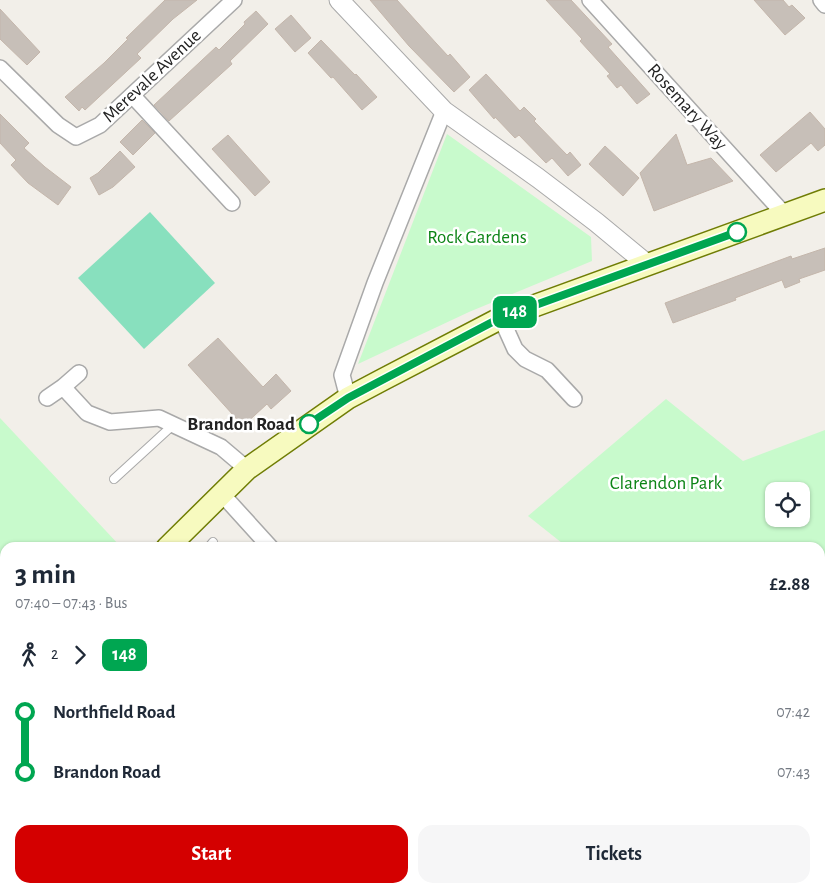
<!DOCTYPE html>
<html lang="en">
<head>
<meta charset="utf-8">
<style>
  body { margin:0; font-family:"Alegreya Sans",sans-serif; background:#f6f6f7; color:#1f2937; height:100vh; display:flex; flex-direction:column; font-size:19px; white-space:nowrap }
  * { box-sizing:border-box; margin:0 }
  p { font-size:16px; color:#747a83 }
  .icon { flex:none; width:28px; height:28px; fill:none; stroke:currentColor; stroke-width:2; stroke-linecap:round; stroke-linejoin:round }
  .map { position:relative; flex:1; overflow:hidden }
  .sheet { position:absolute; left:0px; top:542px; width:825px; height:351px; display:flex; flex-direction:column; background:#fff; border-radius:15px 15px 0 0; box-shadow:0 1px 4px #0004 }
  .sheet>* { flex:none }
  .badge { padding:0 10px; border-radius:8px; font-size:18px; line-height:32px }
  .fabs { position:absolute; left:765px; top:482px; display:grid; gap:10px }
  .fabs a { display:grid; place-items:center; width:45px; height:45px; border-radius:10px; background:#fff; box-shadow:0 1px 4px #0004; font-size:25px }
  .map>.badge { position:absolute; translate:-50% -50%; box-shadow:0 0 0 2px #fff }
  .legs { display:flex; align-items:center; gap:8px; height:55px; padding:0 15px; font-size:16px }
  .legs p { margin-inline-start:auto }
  .summary { display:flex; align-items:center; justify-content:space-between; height:85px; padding:0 15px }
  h1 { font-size:28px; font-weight:700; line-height:38px }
  .action { display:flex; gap:10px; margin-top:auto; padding:10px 15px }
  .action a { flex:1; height:58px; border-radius:15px; background:#d40000; color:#fff; font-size:20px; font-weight:700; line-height:58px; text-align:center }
  .action a+a { background:#f6f6f7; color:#1f2937 }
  ul { padding:0 15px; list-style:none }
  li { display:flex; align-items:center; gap:18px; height:60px; font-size:19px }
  li i { display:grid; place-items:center; width:8px; height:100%; margin:0 6px; background:currentColor }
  li i::after { content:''; width:12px; height:12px; margin:-6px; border:4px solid; border-radius:50%; background:#fff }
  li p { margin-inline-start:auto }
  li:first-child i { background:linear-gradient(#0000 50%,currentColor 0) }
  li:last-child i { background:linear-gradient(currentColor 50%,#0000 0) }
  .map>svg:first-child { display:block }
  .park { fill:#c8facc; fill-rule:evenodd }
  .pitch { fill:#88e0be }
  .building { fill:#c7bfb8; stroke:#c4b6ab }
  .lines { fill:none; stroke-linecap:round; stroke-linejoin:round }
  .service-casing { stroke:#a9a9a9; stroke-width:10 }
  .minor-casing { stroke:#a9a9a9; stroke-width:18 }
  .tertiary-casing { stroke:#a9a9a9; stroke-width:21 }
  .secondary-casing { stroke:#707d05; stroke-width:24 }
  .service { stroke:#fff; stroke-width:8 }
  .minor { stroke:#fff; stroke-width:15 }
  .tertiary { stroke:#fff; stroke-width:19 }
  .secondary { stroke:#f7fabf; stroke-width:21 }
  .line-1-casing { stroke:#fff; stroke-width:11 }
  .line-1 { stroke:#00a651; stroke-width:8 }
  .stop-1-dot { fill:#fff; stroke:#00a651; stroke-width:2.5 }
  .labels { text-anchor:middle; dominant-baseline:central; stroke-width:5; stroke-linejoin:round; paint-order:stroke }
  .street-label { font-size:19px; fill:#222; stroke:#fff }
  .park-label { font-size:19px; fill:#0c8416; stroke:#fff }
  .stop-label { font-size:19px; font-weight:bold; fill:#222; stroke:#fff; text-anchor:end }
</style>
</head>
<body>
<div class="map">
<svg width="825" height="893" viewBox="0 0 825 893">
  <rect width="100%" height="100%" fill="#f2efe9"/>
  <!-- park -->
  <path class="park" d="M447 134 591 237 592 261 469 312 358 364Z
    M666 399 743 461 825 430V756L820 752V548L567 547 528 516ZM774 491H801V519H774Z
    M0 418 121 547 5 548V669L0 674Z
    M825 830V893H767L771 889H820V836Z"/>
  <!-- pitch -->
  <path class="pitch" d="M150 212 215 283 144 349 78 278Z"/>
  <!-- building -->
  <path class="building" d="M165 0H197L173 19 137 54 141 58 85 110 82 107 79 111 65 97 104 63 128 39 126 38Z
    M370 0H397L436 43 448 56 450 54 470 77 454 92 409 46Z
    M546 0H571L612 44 608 47 650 94 637 104 621 85 617 88 607 76 610 74 580 41 582 39Z
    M754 0H783L789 7 792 5 805 18 785 35Z
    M0 9 40 52 27 65 0 39Z
    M256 11 268 24 230 61 232 64 169 121 154 105 216 47 219 50 245 24 244 22Z
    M291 15 311 38 295 52 275 29Z
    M321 40 355 75 356 74 377 97 362 110 333 77 331 78 308 53Z
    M486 74 520 111 524 107 536 119 534 121 567 155 570 152 581 165 568 176 552 158 546 163 519 135 515 138 495 117 494 119 469 90Z
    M810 112 825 129V145L818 151 811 143 776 172 760 155Z
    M0 114 29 143 24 148 45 167 71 187 58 205 28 183 11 165 16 160 0 143Z
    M142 120 155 133 133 155 120 142Z
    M676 134 687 165 711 158 733 181 654 211 640 173Z
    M228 135 270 182 255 196 212 149Z
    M605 146 639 178 623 196 589 164Z
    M120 151 135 167 113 187 99 195 90 178 98 173Z
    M825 248V270L799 279 800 282 785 288 782 280 735 298 736 300 673 323 665 303 791 256 792 259Z
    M218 338 263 387 276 374 291 391 271 409 267 404 243 426 188 365Z"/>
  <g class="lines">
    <!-- service casing -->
    <g class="service-casing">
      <path id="service" d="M114 479 173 425
        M208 548 213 542
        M820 815 825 810
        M752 893 755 889"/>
    </g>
    <!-- minor casing -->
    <g class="minor-casing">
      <path id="minor" d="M590 0 785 215
        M821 0 825 5
        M0 68 58 125 76 137 100 125 234 0
        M132 95 232 203
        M501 318 515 349 525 359 547 370 574 399
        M63 387 87 413 110 422 159 418 221 447 247 469
        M47 398 63 387 79 373
        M348 398 342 375 375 283 444 111
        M221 493 271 548
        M367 889 371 893
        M551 893 555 889"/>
    </g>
    <!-- tertiary casing -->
    <g class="tertiary-casing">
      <path id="tertiary" d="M339 0 444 111 538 178 596 222 648 265"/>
    </g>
    <!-- secondary casing -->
    <g class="secondary-casing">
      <path id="secondary" d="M167 548 247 469 348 398 382 380 501 318 825 200
        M0 717 5 712"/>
    </g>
    <!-- service -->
    <use href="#service" class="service"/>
    <!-- minor -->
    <use href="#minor" class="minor"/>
    <!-- tertiary -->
    <use href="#tertiary" class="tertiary"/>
    <!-- secondary -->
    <use href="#secondary" class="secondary"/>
  </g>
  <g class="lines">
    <!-- line-1 casing -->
    <g class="line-1-casing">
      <path id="line-1" d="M309 424 348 398 500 318 737 232"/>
    </g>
    <!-- line-1 -->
    <use href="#line-1" class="line-1"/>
  </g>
  <!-- markers -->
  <g class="stop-1-dot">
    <circle cx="737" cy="232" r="9"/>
    <circle cx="309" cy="424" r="9"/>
  </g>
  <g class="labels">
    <!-- street labels -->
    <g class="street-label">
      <text transform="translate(152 76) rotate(-43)">Merevale Avenue</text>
      <text transform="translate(687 107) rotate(48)">Rosemary Way</text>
    </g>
    <!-- park labels -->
    <g class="park-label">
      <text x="477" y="237">Rock Gardens</text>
      <text x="666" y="483">Clarendon Park</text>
    </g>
    <!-- stop labels -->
    <g class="stop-label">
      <text x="295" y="424">Brandon Road</text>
    </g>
  </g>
</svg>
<div class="fabs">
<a><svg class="icon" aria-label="locate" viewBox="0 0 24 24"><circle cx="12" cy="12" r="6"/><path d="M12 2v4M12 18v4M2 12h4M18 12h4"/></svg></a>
</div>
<b class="badge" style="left:515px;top:312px;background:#00a651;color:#fff">148</b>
<section class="sheet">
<div class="summary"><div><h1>3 min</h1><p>07:40 – 07:43 · Bus</p></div><b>£2.88</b></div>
<div class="legs"><svg class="icon" aria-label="walk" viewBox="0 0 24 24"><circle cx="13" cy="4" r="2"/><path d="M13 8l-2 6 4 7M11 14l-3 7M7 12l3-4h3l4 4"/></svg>2<svg class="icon" aria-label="forward" viewBox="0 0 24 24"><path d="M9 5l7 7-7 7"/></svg><b class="badge" style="background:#00a651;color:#fff">148</b></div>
<ul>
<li><i style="color:#00a651"></i><b>Northfield Road</b><p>07:42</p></li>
<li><i style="color:#00a651"></i><b>Brandon Road</b><p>07:43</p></li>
</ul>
<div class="action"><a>Start</a><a>Tickets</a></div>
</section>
</div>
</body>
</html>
